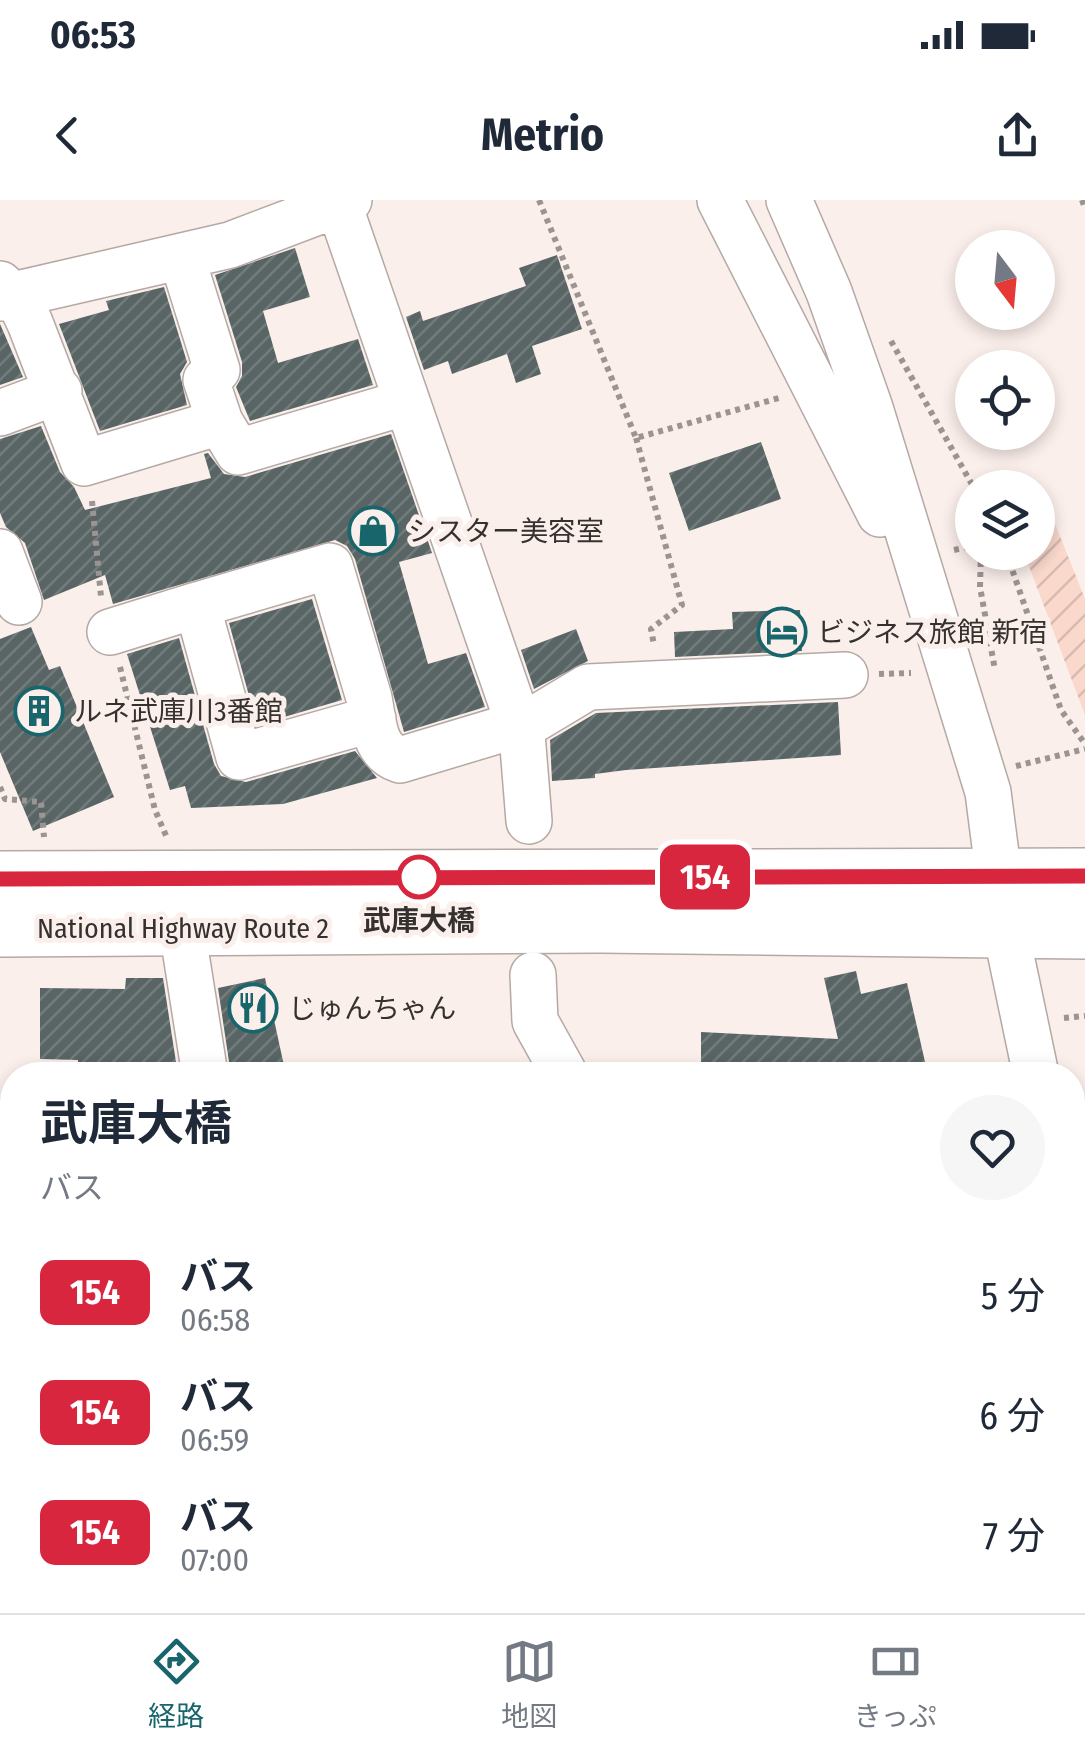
<!DOCTYPE html>
<html lang="ja">
<head>
<meta charset="utf-8">
<style>
  body { margin:0; font-family:"Fira Sans Condensed","Noto Sans JP",sans-serif; background:#f6f6f7; color:#1f2937; height:100vh; display:flex; flex-direction:column; font-size:38px; white-space:nowrap }
  * { box-sizing:border-box; margin:0 }
  p { font-size:32px; color:#747a83 }
  .icon { flex:none; width:55px; height:55px; fill:none; stroke:currentColor; stroke-width:2; stroke-linecap:round; stroke-linejoin:round }
  .map { position:relative; flex:1; overflow:hidden }
  .sheet { position:absolute; left:0px; top:862px; width:1085px; height:552px; display:flex; flex-direction:column; background:#fff; border-radius:40px 40px 0 0; box-shadow:0 5px 15px #0003 }
  .sheet>* { flex:none }
  .badge { padding:0 20px; border-radius:15px; font-size:35px; line-height:65px }
  .needle { width:65px; rotate:164deg }
  .fabs { position:absolute; left:955px; top:30px; display:grid; gap:20px }
  .fabs a { display:grid; place-items:center; width:100px; height:100px; border-radius:50%; background:#fff; box-shadow:0 5px 15px #0003; font-size:50px }
  .map>.badge { position:absolute; translate:-50% -50%; box-shadow:0 0 0 5px #fff }
  .round { display:grid; place-items:center; flex:none; width:105px; height:105px; border-radius:52px; background:#f6f6f7 }
  .overview { display:flex; align-items:center; justify-content:space-between; height:170px; padding:0 40px }
  h1 { font-size:48px; font-weight:700; line-height:75px }
  ul { padding:0; list-style:none }
  li { display:flex; align-items:center; gap:30px; height:120px; padding:0 40px }
  li div { flex:1 }
  li b { display:block; font-size:38px }
  li em { font-style:normal }
  li .badge { min-width:110px; font-weight:700; text-align:center }
  .status { display:flex; justify-content:space-between; align-items:center; height:70px; padding:0 50px; background:#fff; direction:ltr }
  .status svg { height:28px; fill:currentColor }
  header { display:flex; justify-content:space-between; align-items:center; height:130px; padding:0 40px; background:#fff; font-size:45px; font-weight:700 }
  .tabs { display:flex; justify-content:space-around; align-items:center; height:140px; border-top:2px solid #e0e1e3; background:#fff; font-size:28px; color:#747a83 }
  .tabs a { display:grid; justify-items:center; gap:5px }
  .tabs .current { color:#18666b }
  .map>svg:first-child { display:block }
  .garden { fill:url(#garden-furrows) }
  .building { fill:url(#building-hatch) }
  .lines { fill:none; stroke-linecap:round; stroke-linejoin:round }
  .minor-casing { stroke:#b4a9a5; stroke-width:48 }
  .highway-casing { stroke:#b4a9a5; stroke-width:58 }
  .path { stroke:#9c9491; stroke-width:6; stroke-dasharray:5 5; stroke-linecap:butt }
  .minor { stroke:#fff; stroke-width:45 }
  .highway { stroke:#fff; stroke-width:55 }
  .line-casing { stroke:#fff; stroke-width:22 }
  .line { stroke:#d7263d; stroke-width:15 }
  .stop-dot { fill:#fff; stroke:#d7263d; stroke-width:5 }
  .labels { text-anchor:middle; dominant-baseline:central; stroke-width:10; stroke-linejoin:round; paint-order:stroke }
  .poi-label { font-size:28px; fill:#35312f; stroke:#fbefeb; text-anchor:start }
  .stop-label { font-size:28px; font-weight:bold; fill:#35312f; stroke:#fbefeb }
  .street-label { font-size:28px; fill:#35312f; stroke:#fbefeb }
</style>
</head>
<body>
<div class="status"><b>06:53</b><svg viewBox="0 0 49 12"><path d="M0 12V9h3v3zM5 12V6h3v6zM10 12V3h3v9zM15 12V0h3v12zM26 1h20v11H26zM47 4h2v5h-2z"/></svg></div>
<header><svg class="icon" aria-label="back" viewBox="0 0 24 24"><path d="M15 5l-7 7 7 7"/></svg>Metrio<svg class="icon" aria-label="share" viewBox="0 0 24 24"><path d="M12 15V3M7 8l5-5 5 5M5 13v7h14v-7"/></svg></header>
<div class="map">
<svg width="1085" height="1413" viewBox="0 0 1085 1413">
  <defs>
    <pattern id="garden-furrows" width="10" height="10" patternUnits="userSpaceOnUse" patternTransform="scale(2.5)"><rect width="10" height="10" fill="#fad8cc"/><path d="M-1 1l2-2M0 10L10 0M9 11l2-2" fill="none" stroke="#d7bab0"/></pattern>
    <pattern id="building-hatch" width="6" height="6" patternUnits="userSpaceOnUse" patternTransform="scale(2.5)"><rect width="6" height="6" fill="#596565"/><path d="M-1 1l2-2M0 6l6-6M5 7l2-2" fill="none" stroke="#737c7c"/></pattern>
  </defs>
  <rect width="100%" height="100%" fill="#fbefeb"/>
  <!-- garden -->
  <path class="garden" d="M1052 316 1085 399V515L1024 353 1038 352V325Z"/>
  <!-- building -->
  <path class="building" d="M295 48 310 97 263 111 278 163 358 139 373 185 250 221 236 187 242 176V162L215 75Z
    M557 55 582 129 532 146 541 174 516 183 507 154 452 174 448 161 424 170 406 117 420 111 423 121 526 86 519 68Z
    M164 87 187 162 180 174 187 205 100 231 59 124 109 110 106 101Z
    M0 124 23 177 0 185Z
    M41 226 60 272 74 287 85 310 211 278 204 254 208 253 224 274 245 277 391 234 432 353 399 362 428 464 466 453 485 507 404 532 355 359 347 346 335 340 113 404 105 375 44 400 25 343 6 327 0 313V239Z
    M761 242 781 299 689 331 669 273Z
    M312 399 342 500 257 525 229 423Z
    M800 410 802 451 675 457 674 432 733 429 732 412Z
    M31 427 49 470 60 466 114 597 33 631 0 552V439Z
    M576 429 588 461 534 489 521 450Z
    M179 438 214 564 221 576 246 582 355 551 377 578 283 604 191 608 185 586 170 590 127 454Z
    M838 502 841 555 626 570 595 574V578L552 581 550 540 596 513Z
    M856 771 861 794 907 783 928 875H701V832L838 839 824 778Z
    M126 778H163L178 875H77L78 860 40 859V788L125 789Z
    M265 778 286 875H231L218 788Z"/>
  <g class="lines">
    <!-- minor casing -->
    <g class="minor-casing">
      <path id="minor" d="M720 0 880 314
        M789 0 829 92 870 208 988 592 1006 732 1036 875
        M339 5 522 534 529 621
        M182 58 217 170 206 180 220 222 238 252 407 202
        M0 84 21 104 30 123 84 263 220 222
        M0 98 230 45 349 0
        M0 213 59 191
        M0 352 19 402
        M110 432 197 405
        M373 519 239 557 197 405 330 366 369 498C374 523 373 551 400 560L533 520 588 487 845 475
        M182 729 205 875
        M533 775 535 821 565 875
        M0 944H12
        M0 1214 12 1209
        M323 1402 327 1413
        M120 1413 146 1402
        M687 1413 711 1402
        M947 1413V1402
        M1070 1413V1402"/>
    </g>
    <!-- highway casing -->
    <g class="highway-casing">
      <path id="highway" d="M0 679 1085 676
        M0 729 600 725 1085 731"/>
    </g>
    <!-- path -->
    <path class="path" d="M539 0 636 238 779 198
      M1082 0 1085 8
      M891 141 974 288
      M636 238 682 405 651 429 654 445
      M92 301 101 397
      M954 350 972 346
      M981 352 980 387 995 470
      M1006 352 1061 510 1085 544
      M120 467 155 610 167 638
      M879 474 911 473
      M1016 566 1085 549
      M0 587 5 599 41 602 44 637
      M1064 818 1085 816
      M1072 1241 1085 1228"/>
    <!-- minor -->
    <use href="#minor" class="minor"/>
    <!-- highway -->
    <use href="#highway" class="highway"/>
  </g>
  <g class="lines">
    <!-- line casing -->
    <g class="line-casing">
      <path id="line" d="M0 679 1085 676"/>
    </g>
    <!-- line -->
    <use href="#line" class="line"/>
  </g>
  <!-- icons -->
  <defs>
    <g id="shop-ring" transform="scale(2.5)"><circle r="9.5" fill="#fbefeb" stroke="#18666b" stroke-width="1.5"/><path d="M-5-2.5h2.3a2.7 3.5 0 0 1 5.4 0H5L5.5 6h-11ZM-1.5-2.5h3a1.5 2.3 0 0 0-3 0Z" fill="#18666b"/></g>
    <g id="hotel-ring" transform="scale(2.5)"><circle r="9.5" fill="#fbefeb" stroke="#18666b" stroke-width="1.5"/><path d="M-6-4.5h1.5V1H6V5H4.5V3h-9V5H-6ZM-4 0a1.8 1.8 0 1 1 3.6 0ZM.5 0V-2.5h3Q6-2.5 6 0Z" fill="#18666b"/></g>
    <g id="building-ring" transform="scale(2.5)"><circle r="9.5" fill="#fbefeb" stroke="#18666b" stroke-width="1.5"/><path d="M-4-6H4V6H1V3H-1V6H-4ZM-2.5-4.3h1.7v1.8h-1.7ZM.8-4.3h1.7v1.8H.8ZM-2.5-1h1.7V.8h-1.7ZM.8-1h1.7V.8H.8Z" fill="#18666b"/></g>
    <g id="restaurant-ring" transform="scale(2.5)"><circle r="9.5" fill="#fbefeb" stroke="#18666b" stroke-width="1.5"/><path d="M-5-6h1v4h1v-4h1v4h1v-4h1v5L-1.5 .5V6h-2V.5L-5-1ZM5-6V6H3V1.5H1.5Q1.5-4 5-6Z" fill="#18666b"/></g>
  </defs>
  <g fill-rule="evenodd">
    <use href="#shop-ring" x="373" y="331"/>
    <use href="#hotel-ring" x="782" y="432"/>
    <use href="#building-ring" x="39" y="511"/>
    <use href="#restaurant-ring" x="253" y="808"/>
  </g>
  <!-- markers -->
  <circle class="stop-dot" cx="419" cy="677" r="20"/>
  <g class="labels">
    <!-- poi labels -->
    <g class="poi-label">
      <text x="408" y="331">シスター美容室</text>
      <text x="817" y="432">ビジネス旅館 新宿</text>
      <text x="74" y="511">ルネ武庫川3番館</text>
      <text x="288" y="808">じゅんちゃん</text>
    </g>
    <!-- stop labels -->
    <g class="stop-label">
      <text x="419" y="720">武庫大橋</text>
    </g>
    <!-- street labels -->
    <g class="street-label">
      <text x="183" y="728">National Highway Route 2</text>
    </g>
  </g>
</svg>
<div class="fabs">
<a><svg class="needle" viewBox="-14 -14 28 28"><path d="M0-13l5 13h-10z" fill="#e53935"/><path d="M0 13l5-13h-10z" fill="#747a83"/></svg></a>
<a><svg class="icon" aria-label="locate" viewBox="0 0 24 24"><circle cx="12" cy="12" r="6"/><path d="M12 2v4M12 18v4M2 12h4M18 12h4"/></svg></a>
<a><svg class="icon" aria-label="layers" viewBox="0 0 24 24"><path d="M12 4l9 5-9 5-9-5zM3 14l9 5 9-5"/></svg></a>
</div>
<b class="badge" style="left:705px;top:677px;background:#d7263d;color:#fff">154</b>
<section class="sheet">
<div class="overview"><div><h1>武庫大橋</h1><p>バス</p></div><a class="round"><svg class="icon" aria-label="heart" viewBox="0 0 24 24"><path d="M12 20l-8-8c-3-5 5-10 8-4 3-6 11-1 8 4z"/></svg></a></div>
<ul>
<li><span class="badge" style="background:#d7263d;color:#fff">154</span><div><b>バス</b><p>06:58</p></div><em>5 分</em></li>
<li><span class="badge" style="background:#d7263d;color:#fff">154</span><div><b>バス</b><p>06:59</p></div><em>6 分</em></li>
<li><span class="badge" style="background:#d7263d;color:#fff">154</span><div><b>バス</b><p>07:00</p></div><em>7 分</em></li>
</ul>
</section>
</div>
<nav class="tabs">
<a class="current"><svg class="icon" aria-label="directions" viewBox="0 0 24 24"><path d="M12 3l9 9-9 9-9-9zM9 14v-3h6M13 9l2 2-2 2"/></svg>経路</a>
<a><svg class="icon" aria-label="map" viewBox="0 0 24 24"><path d="M3 6l6-2 6 2 6-2v14l-6 2-6-2-6 2zM9 4v14M15 6v14"/></svg>地図</a>
<a><svg class="icon" aria-label="tickets" viewBox="0 0 24 24"><path d="M3 7h18v10H3zM15 7v10"/></svg>きっぷ</a>
</nav>
</body>
</html>
